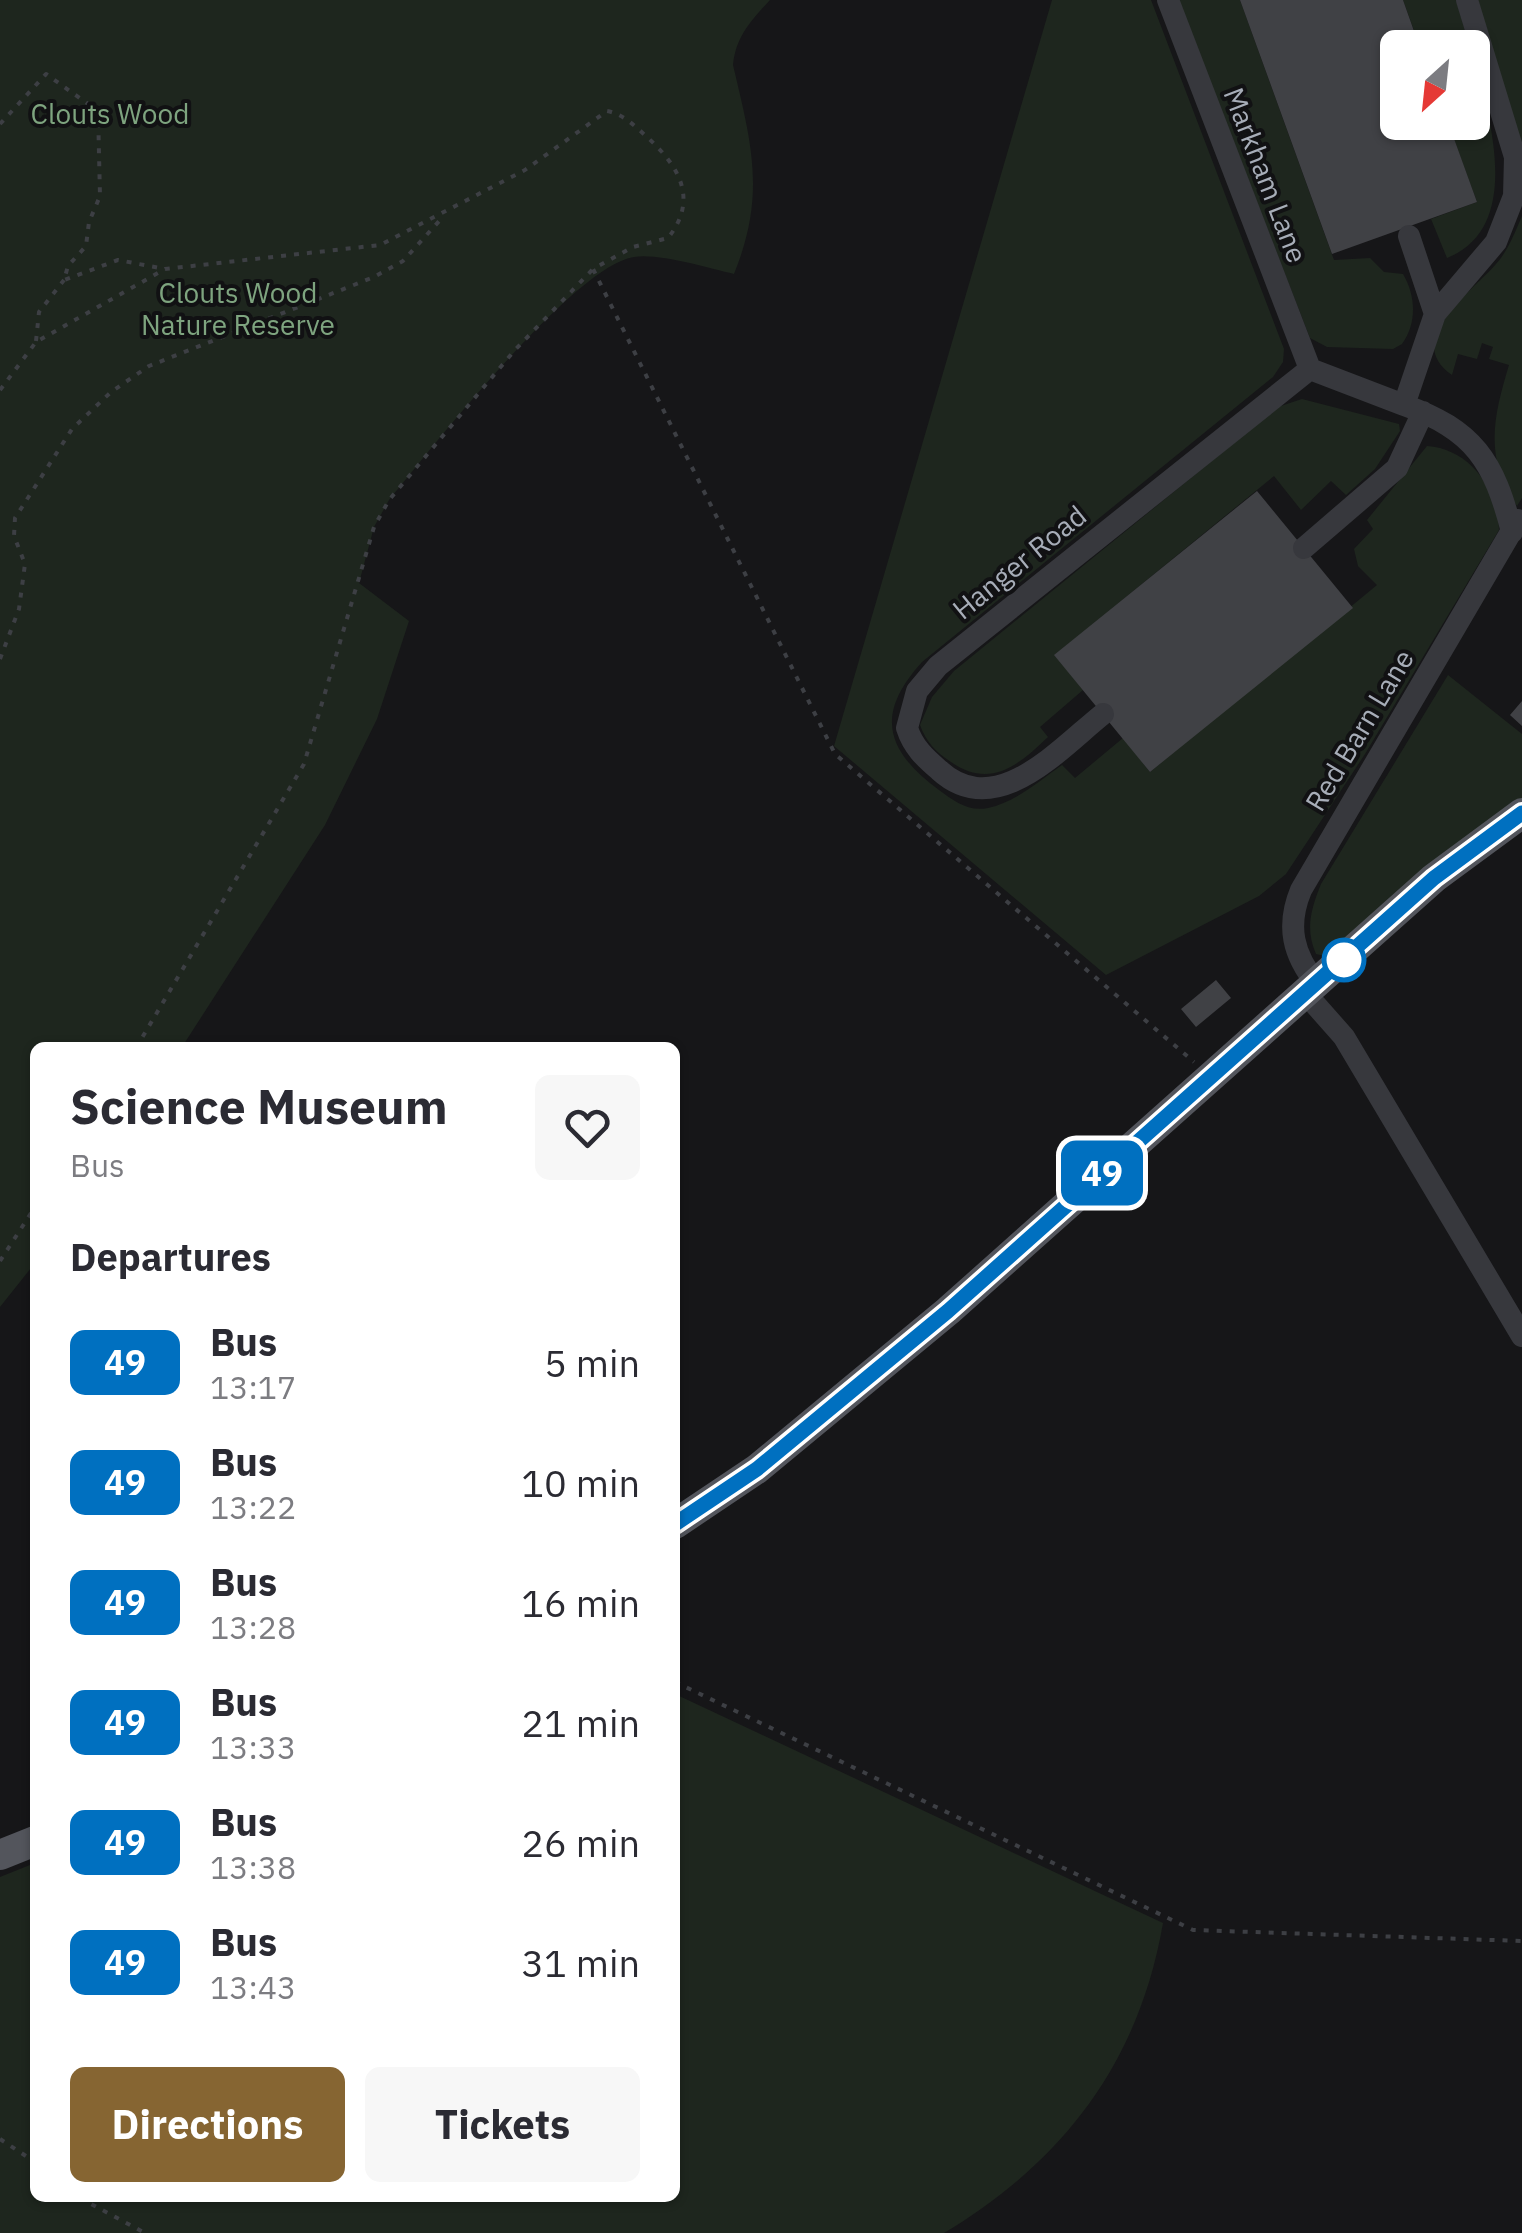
<!DOCTYPE html>
<html lang="en">
<head>
<meta charset="utf-8">
<style>
  body { margin:0; font-family:"IBM Plex Sans",sans-serif; background:#f7f7f7; color:#2b2b33; height:100vh; display:flex; flex-direction:column; font-size:38px; white-space:nowrap }
  * { box-sizing:border-box; margin:0 }
  p { font-size:32px; color:#7c7c81 }
  .icon { flex:none; width:55px; height:55px; fill:none; stroke:currentColor; stroke-width:2; stroke-linecap:round; stroke-linejoin:round }
  .map { position:relative; flex:1; overflow:hidden }
  .sheet { position:absolute; left:30px; top:1042px; width:650px; height:1160px; display:flex; flex-direction:column; background:#fff; border-radius:15px; box-shadow:0 2px 8px #0004 }
  .sheet>* { flex:none }
  .badge { padding:0 20px; border-radius:15px; font-size:35px; line-height:65px }
  .needle { width:65px; rotate:207deg }
  .tools { position:absolute; left:1380px; top:30px; display:grid; gap:20px }
  .tools a { display:grid; place-items:center; width:110px; height:110px; border-radius:15px; background:#fff; box-shadow:0 2px 8px #0004; font-size:50px }
  .map>.badge { position:absolute; translate:-50% -50%; box-shadow:0 0 0 5px #fff }
  h2 { padding:0 40px; font-size:38px; line-height:90px }
  .round { display:grid; place-items:center; flex:none; width:105px; height:105px; border-radius:15px; background:#f7f7f7 }
  .overview { display:flex; align-items:center; justify-content:space-between; height:170px; padding:0 40px }
  h1 { font-size:48px; font-weight:700; line-height:75px }
  .cta { display:flex; gap:20px; margin-top:auto; padding:20px 40px }
  .cta a { flex:1; height:115px; border-radius:15px; background:#866532; color:#fff; font-size:40px; font-weight:700; line-height:115px; text-align:center }
  .cta a+a { background:#f7f7f7; color:#2b2b33 }
  ul { padding:0; list-style:none }
  li { display:flex; align-items:center; gap:30px; height:120px; padding:0 40px }
  li div { flex:1 }
  li b { display:block; font-size:38px }
  li em { font-style:normal }
  li .badge { min-width:110px; font-weight:700; text-align:center }
  .map>svg:first-child { display:block }
  .green { fill:#1e261e }
  .building { fill:#404145 }
  .lines { fill:none; stroke-linecap:round; stroke-linejoin:round }
  .path { stroke:#3d3f44; stroke-width:4; stroke-dasharray:5 8; stroke-linecap:butt }
  .minor { stroke:#37383d; stroke-width:22 }
  .major { stroke:#53555c; stroke-width:30 }
  .line-casing { stroke:#fff; stroke-width:22 }
  .line { stroke:#0070c0; stroke-width:15 }
  .stop-dot { fill:#fff; stroke:#0070c0; stroke-width:5 }
  .labels { text-anchor:middle; dominant-baseline:central; stroke-width:8; stroke-linejoin:round; paint-order:stroke }
  .park-label { font-size:28px; fill:#7ea47f; stroke:#111113 }
  .street-label { font-size:28px; fill:#a7adb8; stroke:#111113 }
</style>
</head>
<body>
<div class="map">
<svg width="1522" height="2233" viewBox="0 0 1522 2233">
  <rect width="100%" height="100%" fill="#161618"/>
  <!-- green -->
  <path class="green" d="M0 0H770C751 21 736 36 733 65 752 145 766 195 734 274 708 268 659 253 634 257 575 265 431 449 389 500L374 527 359 583 409 621 377 719 325 825 182 1047 35 1048V1263L0 1307Z
    M1052 0H1151L1284 349 1283 362 1273 377 922 662C875 714 885 750 939 790 954 801 968 812 988 808 1016 802 1039 781 1062 765L1075 778 1123 738 1150 772 1377 585 1358 566 1354 549 1373 529 1367 520 1427 446C1470 449 1498 489 1499 530L1365 754 1286 874 1259 896 1106 975 834 746Z
    M1178 0H1240L1334 260 1370 258 1384 272 1403 274C1416 296 1417 323 1402 344L1393 349 1327 347 1310 338Z
    M1403 0H1456L1470 47H1420Z
    M1478 0H1522V152Z
    M1473 56C1492 122 1522 228 1447 258L1431 219 1477 202 1448 123 1472 122Z
    M1522 216V498L1517 506C1483 458 1494 415 1509 365L1489 359 1493 347 1482 343 1477 359 1458 354 1452 375C1401 340 1473 291 1496 264 1508 251 1515 232 1522 216Z
    M1302 399 1399 424 1400 431 1375 469 1346 495 1331 481 1301 510 1274 476 1055 655 1083 690 1040 727 1048 737C1018 766 990 789 951 762 936 752 926 742 920 725L932 697 954 671 1278 407Z
    M1448 675 1522 734V801L1329 957 1316 954C1305 929 1311 909 1321 884Z
    M675 1694 1163 1923C1139 2062 1064 2161 944 2233H0V1877L35 1863V2198H675Z"/>
  <!-- building -->
  <path class="building" d="M1240 0H1403L1420 48H1398V122H1448L1477 202 1332 254Z
    M1257 491 1353 608 1150 772 1054 655Z
    M1522 701V726L1510 715Z
    M1216 980 1231 998 1196 1027 1181 1009Z"/>
  <g class="lines">
    <!-- path -->
    <path class="path" d="M0 124 46 74 98 111 100 196 89 222 86 246 68 266 64 280 118 260 165 269
      M36 341 39 312 64 280
      M0 390 36 342 165 269 380 245 525 170 607 111C623 114 635 126 647 137 679 166 699 199 668 238L633 247 593 269 835 754 1194 1062
      M0 659 19 609 25 564 14 536 15 518 72 429 111 392 149 366 374 277 403 261 441 219
      M136 1048 304 764 374 527 389 500 514 351 593 269
      M0 1261 35 1207
      M675 1682 1193 1930 1522 1941
      M0 2139 35 2162
      M80 2198 145 2233"/>
    <!-- minor -->
    <path class="minor" d="M1168 0 1310 369
      M1467 0 1515 157 1514 196 1496 242 1435 314 1404 405C1474 430 1494 461 1512 532
      M1409 236 1435 314
      M1310 369 1404 405
      M1304 548 1397 468 1423 412
      M1103 714C1058 750 996 822 939 770 925 758 913 747 907 728L917 691 938 666 1310 369
      M1317 984C1293 955 1286 926 1301 890L1518 520
      M1306 994 1344 1037 1522 1336"/>
    <!-- major -->
    <path class="major" d="M675 1524 757 1469 948 1311 1434 878 1522 813
      M0 1855 35 1841"/>
  </g>
  <g class="lines">
    <!-- line casing -->
    <g class="line-casing">
      <path id="line" d="M675 1524 757 1469 948 1311 1434 878 1522 813"/>
    </g>
    <!-- line -->
    <use href="#line" class="line"/>
  </g>
  <!-- markers -->
  <circle class="stop-dot" cx="1344" cy="960" r="20"/>
  <g class="labels">
    <!-- park labels -->
    <g class="park-label">
      <text x="110" y="113">Clouts Wood</text>
      <text x="238" y="292">Clouts Wood<tspan x="238" dy="32">Nature Reserve</tspan></text>
    </g>
    <!-- street labels -->
    <g class="street-label">
      <text transform="translate(1266 175) rotate(69)">Markham Lane</text>
      <text transform="translate(1019 562) rotate(-39)">Hanger Road</text>
      <text transform="translate(1359 730) rotate(-59)">Red Barn Lane</text>
    </g>
  </g>
</svg>
<div class="tools">
<a><svg class="needle" viewBox="-14 -14 28 28"><path d="M0-13l5 13h-10z" fill="#e53935"/><path d="M0 13l5-13h-10z" fill="#7c7c81"/></svg></a>
</div>
<b class="badge" style="left:1102px;top:1173px;background:#0070c0;color:#fff">49</b>
<section class="sheet">
<div class="overview"><div><h1>Science Museum</h1><p>Bus</p></div><a class="round"><svg class="icon" aria-label="heart" viewBox="0 0 24 24"><path d="M12 20l-8-8c-3-5 5-10 8-4 3-6 11-1 8 4z"/></svg></a></div>
<h2>Departures</h2>
<ul>
<li><span class="badge" style="background:#0070c0;color:#fff">49</span><div><b>Bus</b><p>13:17</p></div><em>5 min</em></li>
<li><span class="badge" style="background:#0070c0;color:#fff">49</span><div><b>Bus</b><p>13:22</p></div><em>10 min</em></li>
<li><span class="badge" style="background:#0070c0;color:#fff">49</span><div><b>Bus</b><p>13:28</p></div><em>16 min</em></li>
<li><span class="badge" style="background:#0070c0;color:#fff">49</span><div><b>Bus</b><p>13:33</p></div><em>21 min</em></li>
<li><span class="badge" style="background:#0070c0;color:#fff">49</span><div><b>Bus</b><p>13:38</p></div><em>26 min</em></li>
<li><span class="badge" style="background:#0070c0;color:#fff">49</span><div><b>Bus</b><p>13:43</p></div><em>31 min</em></li>
</ul>
<div class="cta"><a>Directions</a><a>Tickets</a></div>
</section>
</div>
</body>
</html>
